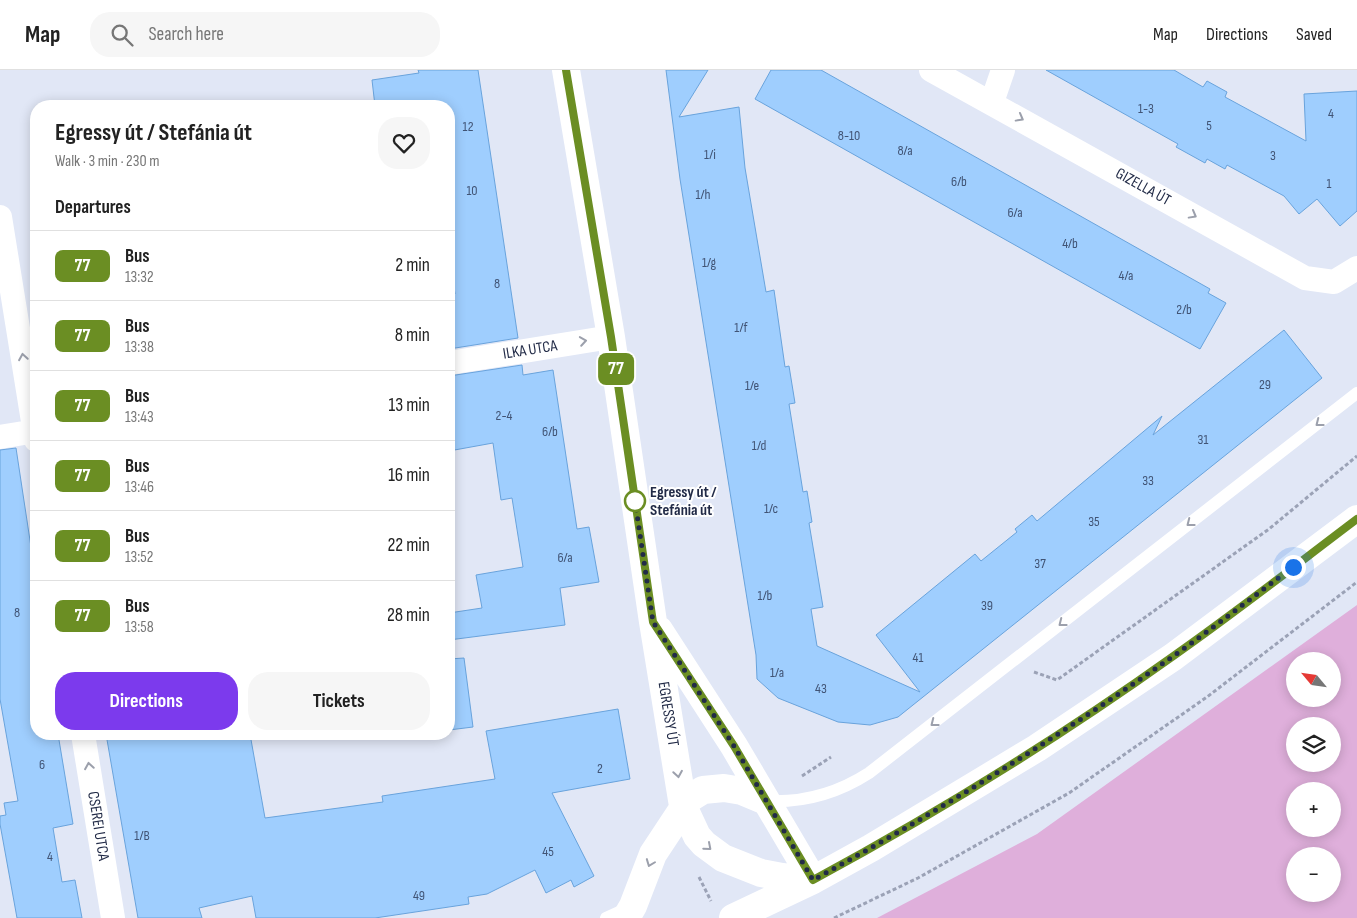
<!DOCTYPE html>
<html lang="en">
<head>
<meta charset="utf-8">
<style>
  body { margin:0; font-family:"Sofia Sans Condensed",sans-serif; background:#f6f6f6; color:#222; height:100vh; display:flex; flex-direction:column; font-size:19px; white-space:nowrap }
  * { box-sizing:border-box; margin:0 }
  p { font-size:16px; color:#767676 }
  .icon { flex:none; width:28px; height:28px; fill:none; stroke:currentColor; stroke-width:2; stroke-linecap:round; stroke-linejoin:round }
  .map { position:relative; flex:1; overflow:hidden }
  .panel { position:absolute; left:30px; top:30px; width:425px; height:640px; display:flex; flex-direction:column; background:#fff; border-radius:20px; box-shadow:0 2px 12px #0003 }
  .panel>* { flex:none }
  .badge { padding:0 10px; border-radius:8px; font-size:18px; line-height:32px }
  .needle { width:32px; rotate:299deg }
  .fabs { position:absolute; left:1286px; top:582px; display:grid; gap:10px }
  .fabs a { display:grid; place-items:center; width:55px; height:55px; border-radius:50%; background:#fff; box-shadow:0 2px 12px #0003; font-size:25px }
  .you { position:absolute; width:25px; height:25px; margin:-12px; border:4px solid #fff; border-radius:50%; background:#1a73e8; box-shadow:0 0 0 8px #1a73e833 }
  .map>.badge { position:absolute; translate:-50% -50%; box-shadow:0 0 0 2px #fff }
  h2 { padding:0 25px; font-size:19px; line-height:45px }
  .round { display:grid; place-items:center; flex:none; width:52px; height:52px; border-radius:20px; background:#f6f6f6 }
  .head { display:flex; align-items:center; justify-content:space-between; height:85px; padding:0 25px }
  h1 { font-size:24px; font-weight:700; line-height:38px }
  .button { display:flex; gap:10px; margin-top:auto; padding:10px 25px }
  .button a { flex:1; height:58px; border-radius:20px; background:#7c3aed; color:#fff; font-size:20px; font-weight:700; line-height:58px; text-align:center }
  .button a+a { background:#f6f6f6; color:#222 }
  ul { padding:0; list-style:none }
  li { display:flex; align-items:center; gap:15px; height:70px; padding:0 25px; border-top:1px solid #e0e0e0 }
  li div { flex:1 }
  li b { display:block; font-size:19px }
  li em { font-style:normal }
  li .badge { min-width:55px; font-weight:700; text-align:center }
  header { display:flex; align-items:center; gap:30px; box-sizing:border-box; height:70px; padding:0 25px; background:#fff; border-bottom:1px solid #e0e0e0 }
  header strong { font-size:24px }
  nav { display:flex; gap:28px; margin-inline-start:auto; font-size:18px }
  .search { width:350px; height:45px; background:#f6f6f6; display:flex; align-items:center; gap:12px; box-sizing:border-box; padding:0 18px; border-radius:20px; color:#767676; font-size:19px }
  .map>svg:first-child { display:block }
  .garden { fill:#dfafdb; fill-rule:evenodd }
  .building { fill:#9fcefe; stroke:#69a3dc }
  .lines { fill:none; stroke-linecap:round; stroke-linejoin:round }
  .path { stroke:#9ba2b6; stroke-width:3; stroke-dasharray:4 2.5; stroke-linecap:butt }
  .service { stroke:#fff; stroke-width:12 }
  .minor { stroke:#fff; stroke-width:24 }
  .tertiary { stroke:#fff; stroke-width:28 }
  .oneway { stroke:#9ca0ac }
  .line-casing { stroke:#fff; stroke-width:11 }
  .line { stroke:#6b8e23; stroke-width:8 }
  .walk { stroke:#222b47; stroke-width:5; stroke-dasharray:0 9 }
  .stop-dot { fill:#fff; stroke:#6b8e23; stroke-width:2.5 }
  .labels { text-anchor:middle; dominant-baseline:central; stroke-width:4; stroke-linejoin:round; paint-order:stroke }
  .number-label { font-size:14px; fill:#415475 }
  .street-label { font-size:16px; fill:#222b47; stroke:#fff }
  .stop-label { font-size:16px; font-weight:bold; fill:#222b47; stroke:#fff; text-anchor:start }
</style>
</head>
<body>
<header>
<strong>Map</strong>
<div class="search"><svg class="icon" aria-label="search" viewBox="0 0 24 24"><circle cx="10" cy="10" r="6"/><path d="M15 15l6 6"/></svg>Search here</div>
<nav><a>Map</a><a>Directions</a><a>Saved</a></nav>
</header>
<div class="map">
<svg width="1357" height="848" viewBox="0 0 1357 848">
  <rect width="100%" height="100%" fill="#e1e7f6"/>
  <!-- garden -->
  <path class="garden" d="M1357 535V848H877L1037 764ZM1295 591H1332V629H1295ZM1295 656H1332V694H1295ZM1295 721H1332V759H1295ZM1295 786H1332V824H1295Z"/>
  <!-- building -->
  <path class="building" d="M418 0H478L518 268 449 279V225L455 224 449 184V36H375L372 10 419 3Z
    M666 0H708L679 47 739 37 745 98 766 222 774 220 785 297 789 296 795 333 789 334 803 422 807 421 812 452 809 453 823 537 811 539 817 576 920 622 876 565 975 484 981 491 1017 462 1015 459 1032 445 1037 451 1162 346 1153 365 1284 260 1322 308 898 647 870 655 838 652 778 628 757 609 756 585 680 109Z
    M771 0H821L1210 219 1208 223 1226 233 1200 279 755 29Z
    M1046 0H1174L1203 17 1207 11 1227 22 1225 27 1306 71 1304 24 1357 21V141L1340 156 1317 129 1299 144 1284 126 1227 95 1225 99 1207 89 1205 93 1176 77 1178 74Z
    M522 295 523 305 553 300 577 459 589 457 599 512 560 518 565 555 449 570V543L482 538 476 505 523 497 512 428 501 430 493 373 449 381V306Z
    M16 378 36 510V664H58L73 754 53 758 62 812 75 810 82 848H17L0 754V746L6 745 4 733 18 731 0 629V380Z
    M464 588 473 657 449 660V589Z
    M618 639 630 709 552 723 594 806 574 817 571 810 546 823 535 800 487 824 468 827 469 834 375 848H256L252 826 199 838 202 848H138L106 664H250L265 748 383 732 382 726 495 709 486 661Z"/>
  <g class="lines">
    <!-- path -->
    <path class="path" d="M1034 602 1057 610 1269 459 1357 386
      M802 706 831 687
      M699 807 711 831
      M834 848 918 808 1069 723 1207 627 1357 512"/>
    <!-- service -->
    <path class="service" d="M766 731C804 733 838 723 869 703L1357 323
      M606 848 628 838"/>
    <!-- minor -->
    <path class="minor" d="M931 0 1305 208 1334 212 1357 198
      M992 32 1003 0
      M0 147 36 370
      M449 293 611 267
      M0 367 36 361
      M83 664 113 848"/>
    <!-- tertiary -->
    <path class="tertiary" d="M566 0 611 267 653 552 683 736 697 766 704 774 723 788 761 803 782 807 813 810
      M659 560 734 676 813 810
      M626 848 633 836 653 784 690 728 703 720 724 718 742 721 766 731
      M733 848 813 810 871 778 1037 678 1173 587 1357 449"/>
  </g>
  <!-- one-way arrows -->
  <defs><path id="oneway-chevron" d="M-2-3.5L2.5 0L-2 3.5" fill="none" stroke-width="1.6" stroke-linecap="round" stroke-linejoin="round" transform="scale(1.25)"/></defs>
  <g class="oneway">
    <use href="#oneway-chevron" transform="translate(1020 48) rotate(29)"/>
    <use href="#oneway-chevron" transform="translate(1193 145) rotate(29)"/>
    <use href="#oneway-chevron" transform="translate(583 271) rotate(-9)"/>
    <use href="#oneway-chevron" transform="translate(23 287) rotate(-99)"/>
    <use href="#oneway-chevron" transform="translate(1319 353) rotate(142)"/>
    <use href="#oneway-chevron" transform="translate(1190 453) rotate(142)"/>
    <use href="#oneway-chevron" transform="translate(1062 553) rotate(142)"/>
    <use href="#oneway-chevron" transform="translate(934 653) rotate(142)"/>
    <use href="#oneway-chevron" transform="translate(89 696) rotate(-99)"/>
    <use href="#oneway-chevron" transform="translate(678 704) rotate(81)"/>
    <use href="#oneway-chevron" transform="translate(708 777) rotate(41)"/>
    <use href="#oneway-chevron" transform="translate(650 793) rotate(111)"/>
  </g>
  <g class="lines">
    <!-- line casing -->
    <g class="line-casing">
      <path id="line" d="M566 0 611 267 653 552 734 676 813 810C937 743 1057 669 1172 587 1235 543 1296 495 1357 449"/>
    </g>
    <!-- line -->
    <use href="#line" class="line"/>
    <!-- walk -->
    <path class="walk" d="M635 431 653 552 734 676 813 810C936 743 1057 668 1172 587 1213 558 1253 527 1293 497"/>
  </g>
  <!-- markers -->
  <circle class="stop-dot" cx="635" cy="431" r="10"/>
  <g class="labels">
    <!-- number labels -->
    <g class="number-label">
      <text x="1146" y="38">1-3</text>
      <text x="1331" y="43">4</text>
      <text x="1209" y="55">5</text>
      <text x="468" y="56">12</text>
      <text x="849" y="65">8-10</text>
      <text x="905" y="80">8/a</text>
      <text x="710" y="84">1/i</text>
      <text x="1273" y="85">3</text>
      <text x="959" y="111">6/b</text>
      <text x="1329" y="113">1</text>
      <text x="472" y="120">10</text>
      <text x="703" y="124">1/h</text>
      <text x="1015" y="142">6/a</text>
      <text x="1070" y="173">4/b</text>
      <text x="709" y="192">1/g</text>
      <text x="1126" y="205">4/a</text>
      <text x="497" y="213">8</text>
      <text x="1184" y="239">2/b</text>
      <text x="741" y="257">1/f</text>
      <text x="1265" y="314">29</text>
      <text x="752" y="315">1/e</text>
      <text x="504" y="345">2-4</text>
      <text x="550" y="361">6/b</text>
      <text x="1203" y="369">31</text>
      <text x="759" y="375">1/d</text>
      <text x="1148" y="410">33</text>
      <text x="771" y="438">1/c</text>
      <text x="1094" y="451">35</text>
      <text x="565" y="487">6/a</text>
      <text x="1040" y="493">37</text>
      <text x="765" y="525">1/b</text>
      <text x="987" y="535">39</text>
      <text x="17" y="542">8</text>
      <text x="918" y="587">41</text>
      <text x="777" y="602">1/a</text>
      <text x="821" y="618">43</text>
      <text x="42" y="694">6</text>
      <text x="600" y="698">2</text>
      <text x="142" y="765">1/B</text>
      <text x="548" y="781">45</text>
      <text x="50" y="786">4</text>
      <text x="419" y="825">49</text>
    </g>
    <!-- street labels -->
    <g class="street-label">
      <text transform="translate(1143 117) rotate(29)">GIZELLA ÚT</text>
      <text transform="translate(530 280) rotate(-9)">ILKA UTCA</text>
      <text transform="translate(668 644) rotate(81)">EGRESSY ÚT</text>
      <text transform="translate(98 756) rotate(81)">CSEREI UTCA</text>
    </g>
    <!-- stop labels -->
    <g class="stop-label">
      <text x="650" y="422">Egressy út /<tspan x="650" dy="18">Stefánia út</tspan></text>
    </g>
  </g>
</svg>
<div class="fabs">
<a><svg class="needle" viewBox="-14 -14 28 28"><path d="M0-13l5 13h-10z" fill="#e53935"/><path d="M0 13l5-13h-10z" fill="#767676"/></svg></a>
<a><svg class="icon" aria-label="layers" viewBox="0 0 24 24"><path d="M12 4l9 5-9 5-9-5zM3 14l9 5 9-5"/></svg></a>
<a>+</a>
<a>−</a>
</div>
<div class="you" style="left:1293px;top:497px"></div>
<b class="badge" style="left:616px;top:299px;background:#6b8e23;color:#fff">77</b>
<section class="panel">
<div class="head"><div><h1>Egressy út / Stefánia út</h1><p>Walk · 3 min · 230 m</p></div><a class="round"><svg class="icon" aria-label="heart" viewBox="0 0 24 24"><path d="M12 20l-8-8c-3-5 5-10 8-4 3-6 11-1 8 4z"/></svg></a></div>
<h2>Departures</h2>
<ul>
<li><span class="badge" style="background:#6b8e23;color:#fff">77</span><div><b>Bus</b><p>13:32</p></div><em>2 min</em></li>
<li><span class="badge" style="background:#6b8e23;color:#fff">77</span><div><b>Bus</b><p>13:38</p></div><em>8 min</em></li>
<li><span class="badge" style="background:#6b8e23;color:#fff">77</span><div><b>Bus</b><p>13:43</p></div><em>13 min</em></li>
<li><span class="badge" style="background:#6b8e23;color:#fff">77</span><div><b>Bus</b><p>13:46</p></div><em>16 min</em></li>
<li><span class="badge" style="background:#6b8e23;color:#fff">77</span><div><b>Bus</b><p>13:52</p></div><em>22 min</em></li>
<li><span class="badge" style="background:#6b8e23;color:#fff">77</span><div><b>Bus</b><p>13:58</p></div><em>28 min</em></li>
</ul>
<div class="button"><a>Directions</a><a>Tickets</a></div>
</section>
</div>
</body>
</html>
